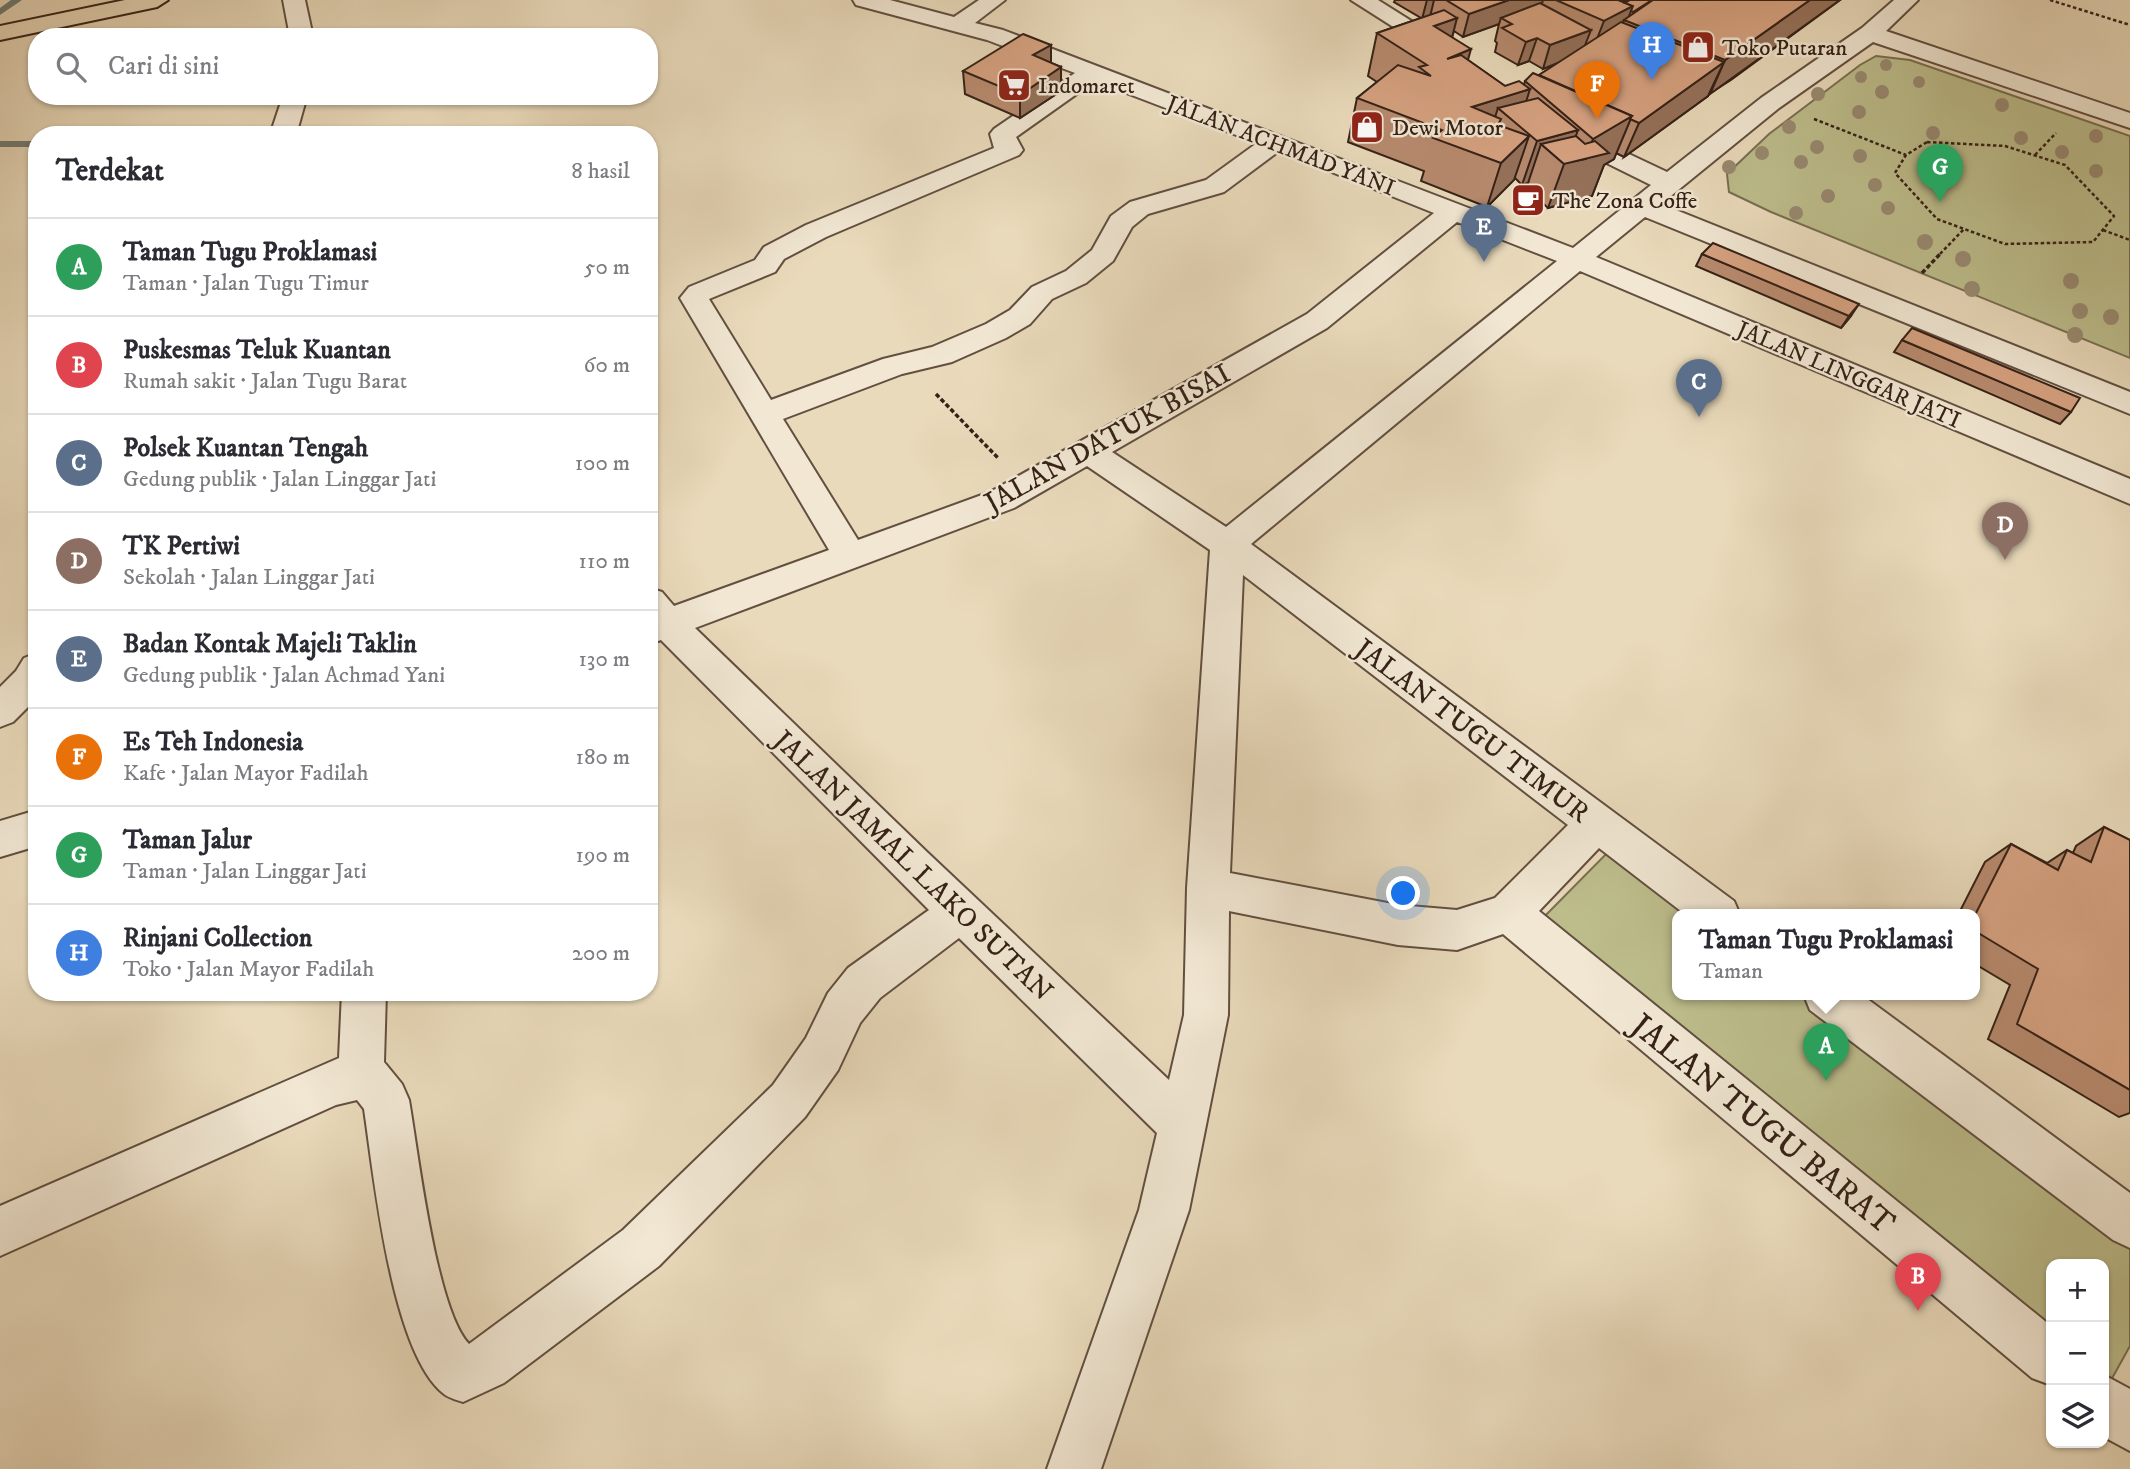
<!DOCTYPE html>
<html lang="id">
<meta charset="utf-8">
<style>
:root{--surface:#fff;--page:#f2f2f3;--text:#2b2b33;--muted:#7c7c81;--line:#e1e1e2;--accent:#b45309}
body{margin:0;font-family:"IM FELL DW Pica",serif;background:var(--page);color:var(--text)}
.controls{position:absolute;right:21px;bottom:21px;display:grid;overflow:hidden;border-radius:14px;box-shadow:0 2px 5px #0004}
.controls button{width:63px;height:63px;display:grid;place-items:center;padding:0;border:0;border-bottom:2px solid var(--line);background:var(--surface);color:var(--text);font:35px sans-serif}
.you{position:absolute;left:1404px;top:894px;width:24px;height:24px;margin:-18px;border:5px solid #fff;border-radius:50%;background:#1a73e8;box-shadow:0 0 0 10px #1a73e833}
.badge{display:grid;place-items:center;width:46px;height:46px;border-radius:50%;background:var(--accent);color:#fff;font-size:23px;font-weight:700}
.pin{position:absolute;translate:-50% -58px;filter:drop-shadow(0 2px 4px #0008)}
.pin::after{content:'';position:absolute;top:37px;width:24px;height:21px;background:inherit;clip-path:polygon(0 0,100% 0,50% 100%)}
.popup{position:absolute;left:1672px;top:909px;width:308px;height:91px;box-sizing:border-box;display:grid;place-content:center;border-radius:14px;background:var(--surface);filter:drop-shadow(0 2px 5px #0005);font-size:23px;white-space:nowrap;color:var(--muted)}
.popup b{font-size:26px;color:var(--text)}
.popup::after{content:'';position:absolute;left:50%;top:100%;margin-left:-14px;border:14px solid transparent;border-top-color:var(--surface)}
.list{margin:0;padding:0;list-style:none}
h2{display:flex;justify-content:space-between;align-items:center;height:91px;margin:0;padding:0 28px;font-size:30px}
h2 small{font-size:23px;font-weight:400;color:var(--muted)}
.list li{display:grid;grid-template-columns:46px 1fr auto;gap:21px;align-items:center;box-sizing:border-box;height:98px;padding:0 28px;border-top:2px solid var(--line)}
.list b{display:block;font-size:26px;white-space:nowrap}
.list p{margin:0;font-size:23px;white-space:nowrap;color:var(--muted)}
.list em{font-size:23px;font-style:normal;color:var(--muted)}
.icon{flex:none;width:38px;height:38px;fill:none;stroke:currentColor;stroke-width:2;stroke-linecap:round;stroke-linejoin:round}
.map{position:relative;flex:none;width:2130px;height:1469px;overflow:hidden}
.search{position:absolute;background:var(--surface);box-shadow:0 2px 5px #0004;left:28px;top:28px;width:630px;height:77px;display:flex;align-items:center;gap:18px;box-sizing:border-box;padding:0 24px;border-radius:28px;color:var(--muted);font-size:26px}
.panel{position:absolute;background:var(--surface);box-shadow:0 2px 5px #0004;left:28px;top:126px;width:630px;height:875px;border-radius:28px}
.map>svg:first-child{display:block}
.green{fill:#bdbd8c;stroke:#796f52;stroke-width:2}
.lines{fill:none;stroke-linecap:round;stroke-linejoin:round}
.stream{fill:#707d76;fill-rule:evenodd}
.minor-casing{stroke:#624f40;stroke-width:4}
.major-casing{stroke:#352117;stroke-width:4}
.path-far1{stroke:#352117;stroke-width:2.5;stroke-dasharray:3.5 2.5;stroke-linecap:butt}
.path{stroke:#352117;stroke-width:3.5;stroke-dasharray:4.5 2.5;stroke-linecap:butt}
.minor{fill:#f1e7d3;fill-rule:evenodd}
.major{fill:#e9dabb;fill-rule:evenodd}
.tree{fill:#998a71}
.wall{fill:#b78a6e;stroke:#352117;stroke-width:2;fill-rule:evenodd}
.shaded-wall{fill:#95715a;stroke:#352117;stroke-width:2}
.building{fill:#d5a180;stroke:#352117;stroke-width:2}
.labels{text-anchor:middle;stroke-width:5;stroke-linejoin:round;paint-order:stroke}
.far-poi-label{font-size:23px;fill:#352117;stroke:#f1e7d3;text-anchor:start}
.far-street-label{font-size:23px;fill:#352117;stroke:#f1e7d3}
.street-label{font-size:28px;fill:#352117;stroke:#f1e7d3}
.near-street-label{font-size:33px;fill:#352117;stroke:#f1e7d3}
</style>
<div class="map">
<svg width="2130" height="1469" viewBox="0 0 2130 1469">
<rect width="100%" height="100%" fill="#e9dabb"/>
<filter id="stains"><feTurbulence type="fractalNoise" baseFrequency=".00286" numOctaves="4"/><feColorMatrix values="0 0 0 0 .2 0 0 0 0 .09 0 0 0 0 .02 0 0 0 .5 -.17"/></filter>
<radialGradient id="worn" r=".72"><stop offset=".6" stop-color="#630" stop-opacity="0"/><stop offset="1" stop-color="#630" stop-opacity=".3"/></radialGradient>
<g class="green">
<polygon points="1876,56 1910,60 2130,136 2130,358 1771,212 1729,192 1727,174 1769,134 1860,65"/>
<polygon points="1614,846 1705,915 1677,915 1677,995 1811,995 2130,1238 2130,1346 2105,1391 2104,1264 2051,1264 2051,1347 1536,925"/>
</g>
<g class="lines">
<g class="stream">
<polygon points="11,0 22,0 0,15 0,8"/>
<rect x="0" y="141" width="37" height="6"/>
</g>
<g class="minor-casing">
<g id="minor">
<polygon points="283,0 305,0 313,37 290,37"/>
<path d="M 853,0 L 890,0 L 954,17 L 979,0 L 1005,0 L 975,23 L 1003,30 L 1573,248 L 1651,185 L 1558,139 L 1554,134 L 1558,129 L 1576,129 L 1667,172 L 1761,98 L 1862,28 L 1894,0 L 1918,0 L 1886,31 L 2130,113 L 2130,128 L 1873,42 L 1779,108 L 1661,204 L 2130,392 L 2130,414 L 1645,217 L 1596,257 L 2130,479 L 2130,504 L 1580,271 L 1251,544 L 1734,901 L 1740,915 L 1686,915 L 1599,848 L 1539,911 L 2051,1326 L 2051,1385 L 2032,1378 L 1503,934 L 1457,950 L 1398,945 L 1229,911 L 1228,1015 L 1189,1210 L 1101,1469 L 1047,1469 L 1139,1210 L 1157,1133 L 959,938 L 880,998 L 860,1023 L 838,1070 L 805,1117 L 659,1266 L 504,1383 L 463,1402 C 457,1400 449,1398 444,1394 C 391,1353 374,1175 364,1109 L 357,1100 L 336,1105 L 0,1256 L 0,1206 L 339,1058 L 342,992 L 386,992 L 384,1062 L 402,1084 L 409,1100 C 418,1151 436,1310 469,1344 L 623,1230 L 773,1085 L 806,1038 L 828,993 L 848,968 L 929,910 L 661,640 L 649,644 L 649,588 L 662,592 L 674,606 L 829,550 L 680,298 L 689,287 L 755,260 L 764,247 L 806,225 L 994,148 L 990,134 L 994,129 L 1075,73 L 987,40 L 856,5 ZM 1095,81 L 1257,143 L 1206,180 L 1130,202 L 1111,216 L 1092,250 L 1066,271 L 1032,287 L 1010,310 L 986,324 L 932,347 L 883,359 L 771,400 L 709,299 L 775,272 L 784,259 L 826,237 L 1019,155 L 1023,150 L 1016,137 ZM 1279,151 L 1434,213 L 1307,314 L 990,492 L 858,540 L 783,419 L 902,374 L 952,362 L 1006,338 L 1030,324 L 1052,299 L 1086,283 L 1113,261 L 1132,227 L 1148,214 L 1224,192 ZM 1457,222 L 1557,261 L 1226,527 L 1112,452 L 1327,328 ZM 1087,466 L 1210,550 L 1187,888 L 1184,1015 L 1169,1080 L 928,853 L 695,628 L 1014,508 ZM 1243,575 L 1568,825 L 1495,898 L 1457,910 L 1398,905 L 1230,873 Z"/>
<polygon points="1351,0 1378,0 1459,51 1455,56 1439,56"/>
<polygon points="283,96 307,96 296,135 270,135"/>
<polygon points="37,653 37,698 13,722 0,727 0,687 16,671 24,658"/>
<polygon points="37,810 37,846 0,857 0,821"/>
<polygon points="1804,995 1862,995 2130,1193 2130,1248 2113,1240 1810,1010"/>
<polygon points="2104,1375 2130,1389 2130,1451 2104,1437"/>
</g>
</g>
<g class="major-casing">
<polygon id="major" points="125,0 168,0 157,7 0,40 0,26"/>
</g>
<g class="path-far1">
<polyline points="2050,0 2130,25"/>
<polyline points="1814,119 1906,155"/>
<polygon points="1927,142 2005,146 2065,165 2114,216 2093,242 2005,244 1937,219 1895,173 1906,155"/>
<polyline points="2035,155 2056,133"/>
<polyline points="2103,230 2130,240"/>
<polyline points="1940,254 1964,229"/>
</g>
<g class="path">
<polyline points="1922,273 1941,253"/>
<polyline points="936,394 998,458"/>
</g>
<use href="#minor" class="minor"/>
<use href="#major" class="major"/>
</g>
<g class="tree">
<circle cx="1886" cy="65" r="6"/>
<circle cx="1861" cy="77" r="6"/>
<circle cx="1919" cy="82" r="6"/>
<circle cx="1882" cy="92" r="7"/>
<circle cx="1818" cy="94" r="7"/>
<circle cx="2002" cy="105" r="7"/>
<circle cx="1859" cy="112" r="7"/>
<circle cx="1789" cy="127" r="7"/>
<circle cx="1933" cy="133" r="7"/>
<circle cx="2096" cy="136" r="7"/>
<circle cx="2021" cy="138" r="7"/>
<circle cx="1817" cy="147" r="7"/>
<circle cx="2062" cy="152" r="7"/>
<circle cx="1762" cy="153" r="7"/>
<circle cx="1860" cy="156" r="7"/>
<circle cx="1801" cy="162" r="7"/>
<circle cx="1729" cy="167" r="7"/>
<circle cx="2096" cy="171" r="7"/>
<circle cx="1875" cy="185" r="7"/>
<circle cx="1828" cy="196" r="7"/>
<circle cx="1888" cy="208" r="7"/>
<circle cx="1796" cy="213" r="7"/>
<circle cx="1925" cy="242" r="8"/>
<circle cx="1963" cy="259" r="8"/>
<circle cx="2071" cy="281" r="8"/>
<circle cx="1972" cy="289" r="8"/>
<circle cx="2080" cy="311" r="8"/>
<circle cx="2111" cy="317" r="8"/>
<circle cx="2075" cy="335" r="8"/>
</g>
<g class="wall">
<path d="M 1395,0 L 1840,0 L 1731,80 L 1709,94 L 1708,96 L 1624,157 L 1616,153 L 1614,159 L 1604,165 L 1592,196 L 1548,208 L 1526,188 L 1528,183 L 1522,185 L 1515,178 L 1487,207 L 1421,181 L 1424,171 L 1348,142 L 1357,98 L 1377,82 L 1368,76 L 1377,33 L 1421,18 L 1394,2 ZM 1499,24 L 1495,41 L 1497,43 L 1495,52 L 1518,65 L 1529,61 L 1543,69 L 1559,62 L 1539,75 L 1525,81 L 1524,85 L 1505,86 L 1468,60 L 1452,37 L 1454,31 L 1463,37 Z"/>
<polygon points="1051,45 1051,63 1061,67 1061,91 1020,118 965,94 963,71"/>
<polygon points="1702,254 1851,316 1841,328 1696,266"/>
<polygon points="1902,340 2071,412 2060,424 1894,352"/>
<polygon points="2104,827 2130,840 2130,1113 2119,1117 1988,1039 2010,985 1975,964 1975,915 1958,915 1985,862 2011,844 2047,863 2067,850 2073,853 2076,846"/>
</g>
<g class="shaded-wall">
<polygon points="1427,0 1434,0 1430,17 1422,19"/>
<polygon points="1509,0 1543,0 1540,10 1501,18 1499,24 1463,37 1469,14"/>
<polygon points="1627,0 1639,0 1633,6 1627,21 1624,20 1619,32 1595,44 1604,21 1616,6"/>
<polygon points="1810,0 1840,0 1710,94 1725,60"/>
<polygon points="1457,18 1446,61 1434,26"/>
<polygon points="1591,30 1582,53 1543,69 1550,45"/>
<polygon points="1537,38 1529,61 1518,65 1526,42"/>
<polygon points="1051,45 1051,69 1033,55"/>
<polygon points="1471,49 1459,92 1447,59"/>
<polygon points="1724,62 1708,96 1624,157 1639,123"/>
<polygon points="1061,67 1061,91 1020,118 1020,95"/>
<polygon points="1530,89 1519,125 1498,108 1487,142 1472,107"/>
<polygon points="1632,116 1614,159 1604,165 1592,196 1548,208 1564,164 1541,144 1528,183 1522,185 1537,141 1578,130 1566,163 1586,159 1593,139"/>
<polygon points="1529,136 1514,180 1487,207 1501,163"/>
<polygon points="1859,304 1851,316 1841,328 1849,316"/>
</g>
<g class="building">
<polygon points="1446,0 1509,0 1469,14"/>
<polygon points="1556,0 1618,0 1633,6 1604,21"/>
<polygon points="1630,0 1652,0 1633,12 1631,11 1633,6 1625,3"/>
<polygon points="1653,0 1810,0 1725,60 1624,20"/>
<polygon points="1540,3 1591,30 1550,45 1537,38 1526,42 1502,28 1512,24 1501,18"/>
<polygon points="1444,10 1457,18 1434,26 1471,49 1447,59 1461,55 1505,86 1519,81 1530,89 1472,107 1501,119 1498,125 1529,136 1501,163 1433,138 1442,130 1357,98 1398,65 1431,76 1419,67 1427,65 1377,33"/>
<polygon points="1621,22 1724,62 1639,123 1630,119 1632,116 1539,75"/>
<polygon points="1023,34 1051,45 1033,55 1061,67 1020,95 963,71"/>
<polygon points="1533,73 1632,116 1593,139 1525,81"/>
<polygon points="1538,98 1578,130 1537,141 1498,108"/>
<polygon points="1576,136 1585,144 1595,141 1609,153 1564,164 1541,144"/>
<polygon points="1713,243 1859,304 1849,316 1702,254"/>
<polygon points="1912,328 2080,398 2071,412 1902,340"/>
<polygon points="2104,827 2130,840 2130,1090 2017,1024 2038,969 1975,931 1975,915 2011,844 2058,870 2067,850 2091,862"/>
</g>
<defs>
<g id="shop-square" transform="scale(1.75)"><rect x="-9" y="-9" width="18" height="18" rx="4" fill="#8f2418" stroke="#f1e7d3"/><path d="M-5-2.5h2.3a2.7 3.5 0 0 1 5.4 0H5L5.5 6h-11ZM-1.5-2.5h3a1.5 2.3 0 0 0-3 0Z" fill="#fff"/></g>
<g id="supermarket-square" transform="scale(1.75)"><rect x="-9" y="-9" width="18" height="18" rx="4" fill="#8f2418" stroke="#f1e7d3"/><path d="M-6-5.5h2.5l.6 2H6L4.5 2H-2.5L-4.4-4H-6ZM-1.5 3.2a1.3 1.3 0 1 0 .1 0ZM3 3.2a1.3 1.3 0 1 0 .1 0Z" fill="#fff"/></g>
<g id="cafe-square" transform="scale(1.75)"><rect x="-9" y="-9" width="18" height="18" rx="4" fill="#8f2418" stroke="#f1e7d3"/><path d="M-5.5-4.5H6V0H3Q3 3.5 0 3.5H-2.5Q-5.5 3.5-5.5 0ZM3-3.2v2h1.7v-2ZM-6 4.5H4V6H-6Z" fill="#fff"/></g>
</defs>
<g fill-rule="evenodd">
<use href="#shop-square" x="1698" y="47"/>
<use href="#supermarket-square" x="1014" y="85"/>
<use href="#shop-square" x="1367" y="127"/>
<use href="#cafe-square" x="1528" y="200"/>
</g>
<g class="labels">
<g class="far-poi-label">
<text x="1722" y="55">Toko Putaran</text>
<text x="1038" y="93">Indomaret</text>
<text x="1392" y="135">Dewi Motor</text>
<text x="1552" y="208">The Zona Coffe</text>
</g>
<g class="far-street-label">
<text transform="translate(1281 145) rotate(21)" y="8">JALAN ACHMAD YANI</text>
<text transform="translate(1849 374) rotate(23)" y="8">JALAN LINGGAR JATI</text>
</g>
<g class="street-label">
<text transform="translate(1107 437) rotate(-29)" y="10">JALAN DATUK BISAI</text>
<text transform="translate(1473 730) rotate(37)" y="10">JALAN TUGU TIMUR</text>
<text transform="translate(914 865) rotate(44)" y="10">JALAN JAMAL LAKO SUTAN</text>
</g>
<g class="near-street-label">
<text transform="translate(1764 1123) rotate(39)" y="12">JALAN TUGU BARAT</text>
</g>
</g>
<rect width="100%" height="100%" filter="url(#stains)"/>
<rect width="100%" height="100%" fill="url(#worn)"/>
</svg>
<div class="controls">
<button>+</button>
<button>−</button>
<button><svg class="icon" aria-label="layers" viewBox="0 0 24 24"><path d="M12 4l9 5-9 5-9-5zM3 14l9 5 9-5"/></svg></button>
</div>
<div class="you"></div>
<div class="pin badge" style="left:1826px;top:1081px;background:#2e9e5b">A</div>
<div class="popup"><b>Taman Tugu Proklamasi</b>Taman</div>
<div class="pin badge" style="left:1918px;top:1311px;background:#e0444e">B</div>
<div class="pin badge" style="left:1699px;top:417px;background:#5c6f8a">C</div>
<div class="pin badge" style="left:2005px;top:560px;background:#8d6e63">D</div>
<div class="pin badge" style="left:1484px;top:262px;background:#5c6f8a">E</div>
<div class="pin badge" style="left:1597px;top:119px;background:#e8710a">F</div>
<div class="pin badge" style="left:1940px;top:202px;background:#2e9e5b">G</div>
<div class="pin badge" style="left:1652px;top:80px;background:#3f7fe0">H</div>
<div class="search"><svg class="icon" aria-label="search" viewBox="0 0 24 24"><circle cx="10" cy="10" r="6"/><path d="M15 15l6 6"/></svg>Cari di sini</div>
<section class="panel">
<h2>Terdekat<small>8 hasil</small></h2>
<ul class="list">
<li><span class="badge" style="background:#2e9e5b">A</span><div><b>Taman Tugu Proklamasi</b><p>Taman · Jalan Tugu Timur</p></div><em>50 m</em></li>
<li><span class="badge" style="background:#e0444e">B</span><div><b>Puskesmas Teluk Kuantan</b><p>Rumah sakit · Jalan Tugu Barat</p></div><em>60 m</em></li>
<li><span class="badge" style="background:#5c6f8a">C</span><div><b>Polsek Kuantan Tengah</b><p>Gedung publik · Jalan Linggar Jati</p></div><em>100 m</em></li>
<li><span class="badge" style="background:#8d6e63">D</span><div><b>TK Pertiwi</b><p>Sekolah · Jalan Linggar Jati</p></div><em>110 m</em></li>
<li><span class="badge" style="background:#5c6f8a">E</span><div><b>Badan Kontak Majeli Taklin</b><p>Gedung publik · Jalan Achmad Yani</p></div><em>130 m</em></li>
<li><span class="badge" style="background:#e8710a">F</span><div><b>Es Teh Indonesia</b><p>Kafe · Jalan Mayor Fadilah</p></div><em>180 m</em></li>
<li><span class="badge" style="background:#2e9e5b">G</span><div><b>Taman Jalur</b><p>Taman · Jalan Linggar Jati</p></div><em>190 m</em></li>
<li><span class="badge" style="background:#3f7fe0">H</span><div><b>Rinjani Collection</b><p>Toko · Jalan Mayor Fadilah</p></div><em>200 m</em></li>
</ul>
</section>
</div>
